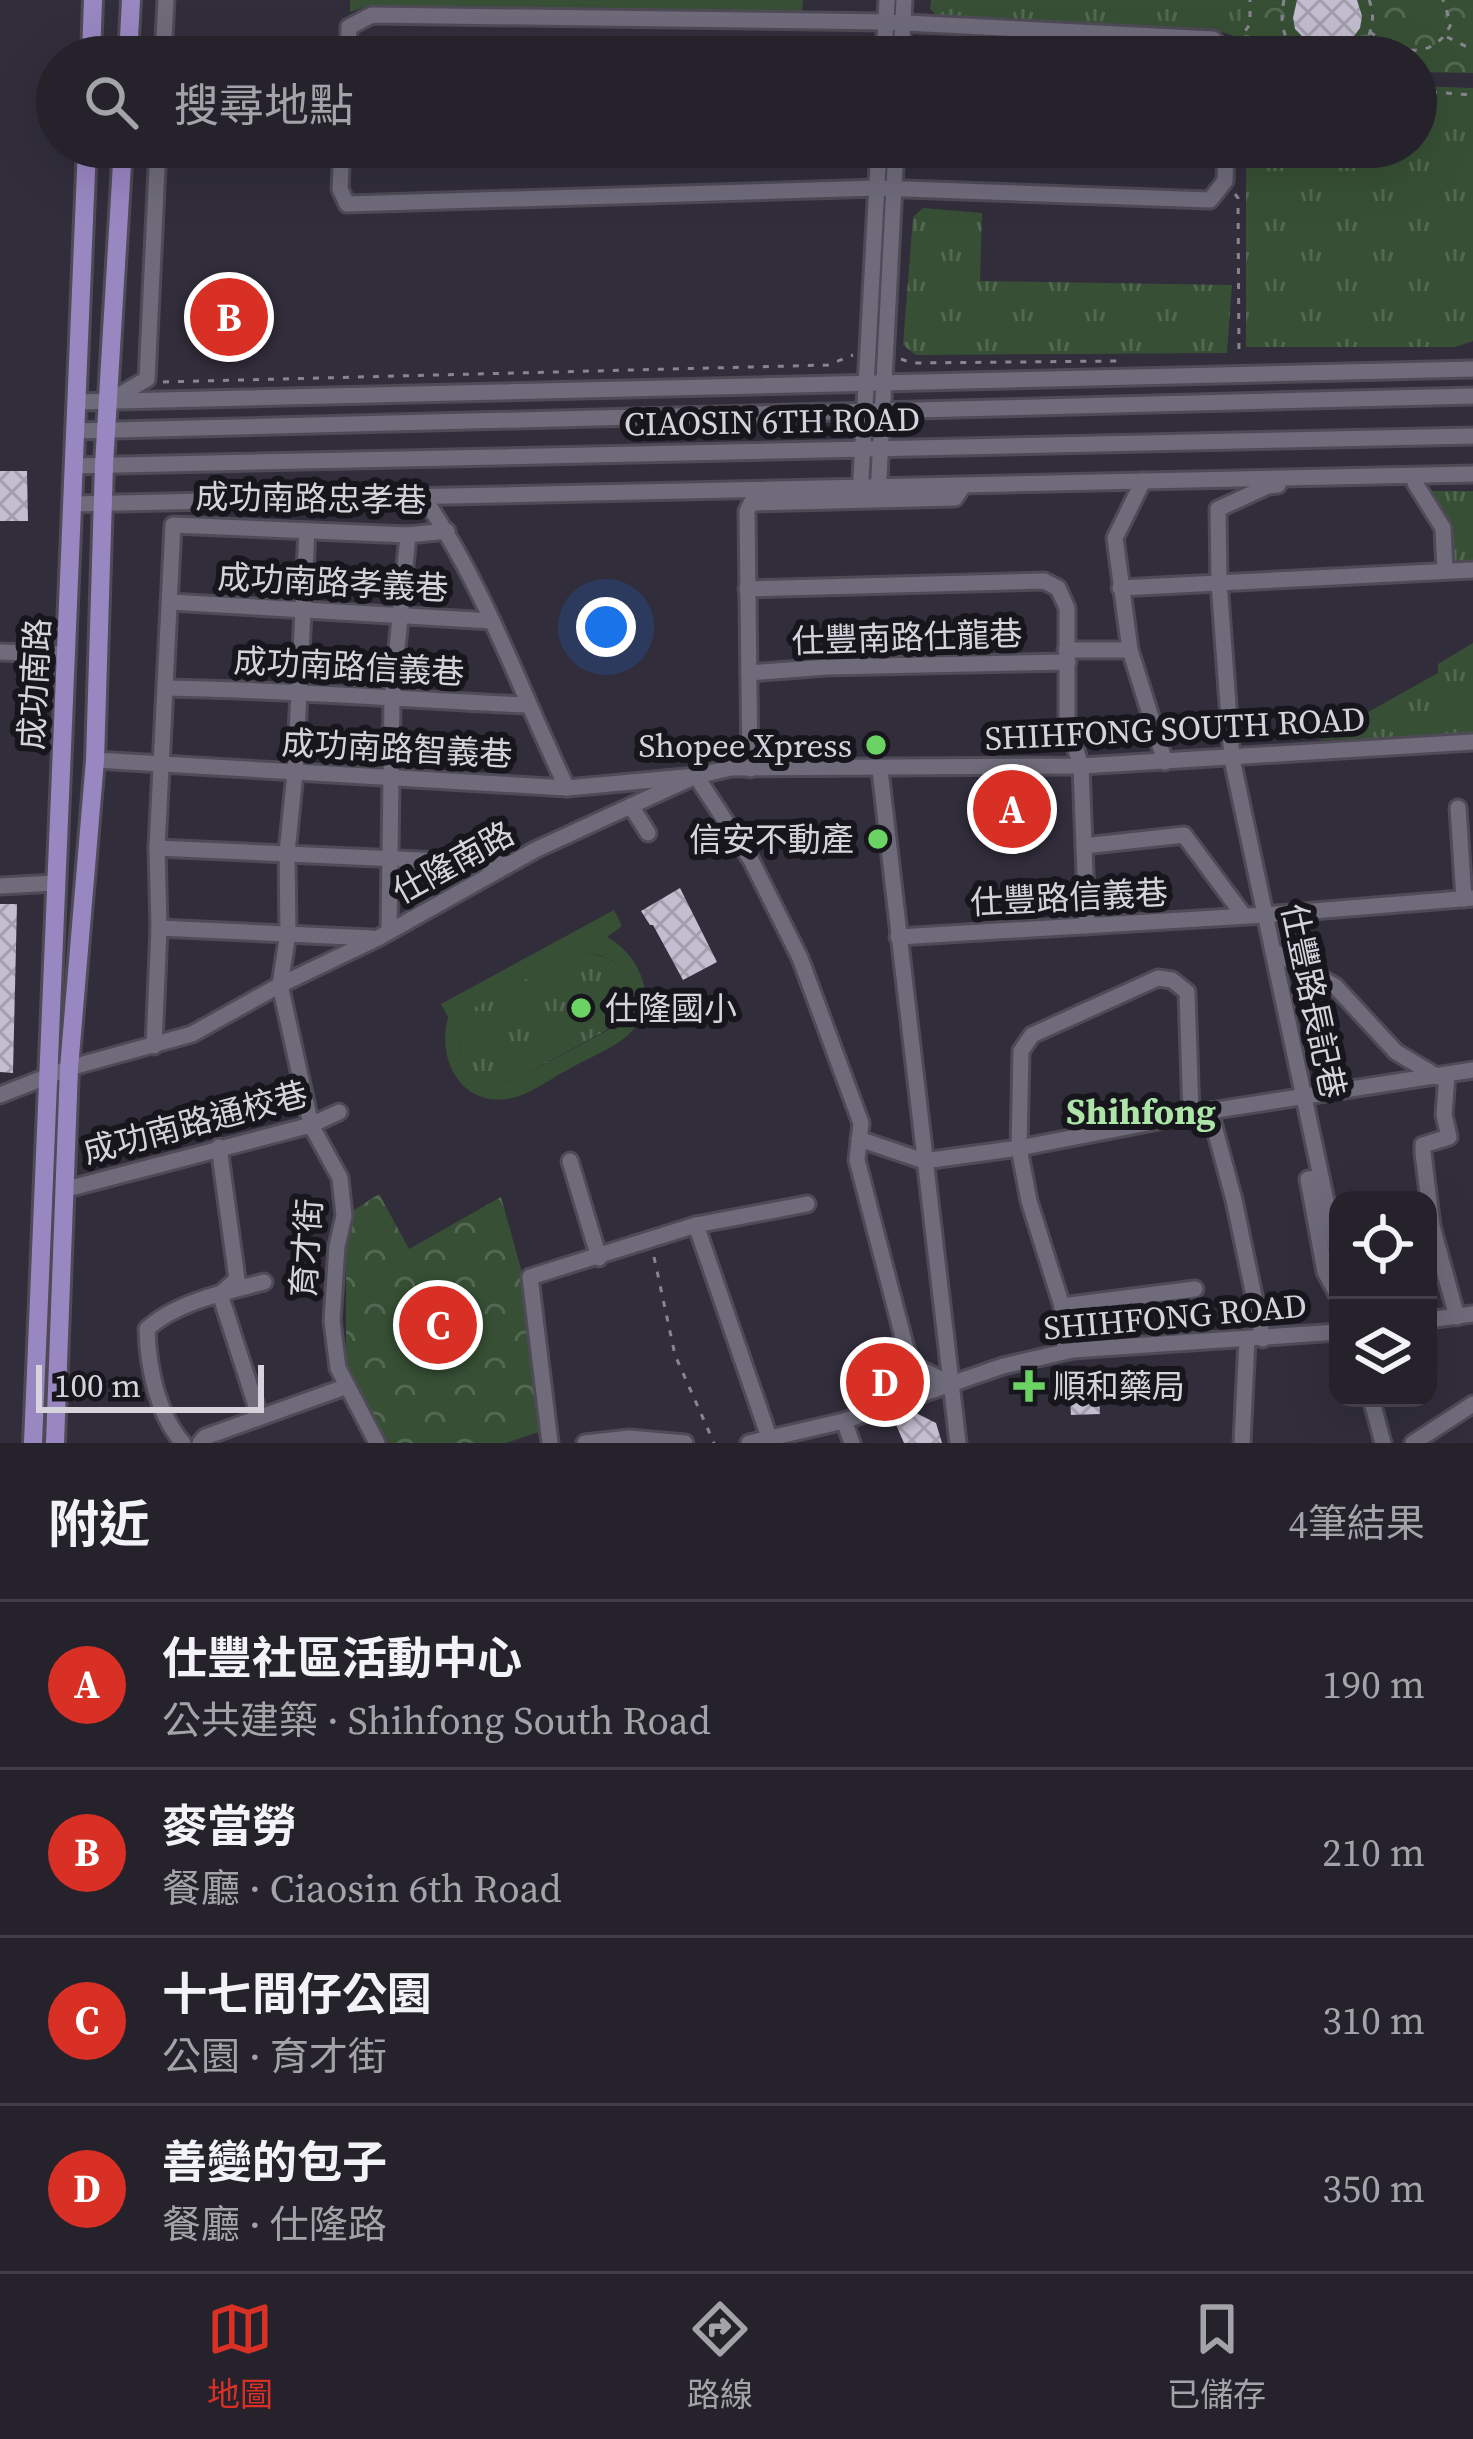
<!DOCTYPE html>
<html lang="zh-TW">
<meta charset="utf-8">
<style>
:root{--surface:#25222c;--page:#312f38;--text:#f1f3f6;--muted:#a3a4a9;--line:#423f48;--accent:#d93025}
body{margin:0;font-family:"Source Serif 4","Noto Sans TC",serif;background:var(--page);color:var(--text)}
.controls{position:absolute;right:36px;bottom:36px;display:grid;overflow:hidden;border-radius:24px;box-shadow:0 12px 48px #0002}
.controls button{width:108px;height:108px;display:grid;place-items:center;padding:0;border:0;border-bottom:3px solid var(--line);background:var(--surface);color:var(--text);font:60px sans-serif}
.scale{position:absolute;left:36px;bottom:30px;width:228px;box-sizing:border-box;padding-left:12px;border:6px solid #d6d3dd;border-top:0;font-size:33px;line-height:42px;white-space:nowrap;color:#d6d3dd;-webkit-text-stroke:9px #18161d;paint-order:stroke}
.you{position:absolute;left:606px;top:627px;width:42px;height:42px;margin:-30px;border:9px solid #fff;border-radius:50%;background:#1a73e8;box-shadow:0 0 0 18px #1a73e833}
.badge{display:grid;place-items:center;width:78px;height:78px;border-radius:50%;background:var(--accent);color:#fff;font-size:39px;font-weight:700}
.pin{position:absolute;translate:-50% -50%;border:6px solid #fff;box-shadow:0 3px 12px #0006}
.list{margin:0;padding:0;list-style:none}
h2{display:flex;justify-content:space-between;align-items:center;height:156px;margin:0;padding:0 48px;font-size:51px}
h2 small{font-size:39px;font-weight:400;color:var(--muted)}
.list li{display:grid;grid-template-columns:78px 1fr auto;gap:36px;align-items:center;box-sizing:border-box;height:168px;padding:0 48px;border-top:3px solid var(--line)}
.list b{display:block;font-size:45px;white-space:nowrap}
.list p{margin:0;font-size:39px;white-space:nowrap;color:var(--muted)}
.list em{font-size:39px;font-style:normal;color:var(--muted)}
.icon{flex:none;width:66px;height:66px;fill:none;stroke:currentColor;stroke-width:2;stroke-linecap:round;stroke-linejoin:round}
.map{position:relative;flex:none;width:1473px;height:1443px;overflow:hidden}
.search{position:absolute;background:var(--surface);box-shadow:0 12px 48px #0002;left:36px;right:36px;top:36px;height:132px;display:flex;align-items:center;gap:30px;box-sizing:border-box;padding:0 42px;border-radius:66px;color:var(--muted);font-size:45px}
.sheet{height:828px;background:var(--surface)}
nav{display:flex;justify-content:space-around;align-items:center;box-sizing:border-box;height:168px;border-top:3px solid var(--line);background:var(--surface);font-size:33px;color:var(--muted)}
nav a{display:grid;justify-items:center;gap:6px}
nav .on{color:var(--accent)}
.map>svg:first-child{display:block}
.grass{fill:url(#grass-tufts)}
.park{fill:url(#park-crowns)}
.pitch{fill:#375035;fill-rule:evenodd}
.building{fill:url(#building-cross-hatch)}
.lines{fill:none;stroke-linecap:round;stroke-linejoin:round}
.minor-casing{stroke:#4e4a56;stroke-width:21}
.major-casing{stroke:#4e4a56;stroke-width:24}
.path{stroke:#888591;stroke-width:3;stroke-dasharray:6 9;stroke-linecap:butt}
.minor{stroke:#6f6b7b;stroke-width:15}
.major{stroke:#9987c2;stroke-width:18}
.poi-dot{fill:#6ad363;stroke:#18161d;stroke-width:4.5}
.labels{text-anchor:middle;stroke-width:12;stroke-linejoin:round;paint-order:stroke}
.street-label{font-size:33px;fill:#d6d3dd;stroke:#18161d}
.poi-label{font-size:33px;fill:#d6d3dd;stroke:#18161d;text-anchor:end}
.neighbourhood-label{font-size:36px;font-weight:bold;fill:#ade4a8;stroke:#18161d}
</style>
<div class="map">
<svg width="1473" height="1443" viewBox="0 0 1473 1443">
<defs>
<pattern id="grass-tufts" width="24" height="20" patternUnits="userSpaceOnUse" patternTransform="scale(3)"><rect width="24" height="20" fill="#375035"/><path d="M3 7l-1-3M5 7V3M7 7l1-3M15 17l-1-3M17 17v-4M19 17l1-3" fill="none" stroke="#536852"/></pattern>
<pattern id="park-crowns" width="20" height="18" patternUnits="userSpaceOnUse" patternTransform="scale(3)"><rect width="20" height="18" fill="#375035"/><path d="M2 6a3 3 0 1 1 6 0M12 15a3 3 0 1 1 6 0" fill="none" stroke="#536852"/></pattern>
<pattern id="building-cross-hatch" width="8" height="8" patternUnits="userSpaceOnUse" patternTransform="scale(3)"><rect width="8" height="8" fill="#c2bdcf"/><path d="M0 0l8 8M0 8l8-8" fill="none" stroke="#a29eac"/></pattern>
</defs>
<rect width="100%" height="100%" fill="#312d3b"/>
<g class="grass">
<polygon points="350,0 803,0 802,12 369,6 350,12"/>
<polygon points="931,0 1244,0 1244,47 1232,35 1210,29 939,18 930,9"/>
<polygon points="1416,86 1473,88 1473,341 1455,347 1246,347 1246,147 1416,147"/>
<polygon points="923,208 982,213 980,281 1232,285 1227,353 916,355 903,345 913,217"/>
<polygon points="1431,491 1473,491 1473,564 1453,565 1453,528"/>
<polygon points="1473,643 1473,735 1318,740 1438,673 1438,664"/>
<path d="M 574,953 C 608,953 621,960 631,993 L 614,1026 L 513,1081 L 491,1083 L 465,1064 L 459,1047 L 465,1012 Z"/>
</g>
<g class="park">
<polygon points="1244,0 1473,0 1473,73 1416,72 1416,57 1244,57"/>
<polygon points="379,1194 409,1249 501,1197 524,1280 542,1431 506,1443 388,1443 346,1370 346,1240 351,1212"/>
</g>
<path class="pitch" d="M 614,910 L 622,926 L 607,937 C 642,956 662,1006 627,1036 C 612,1049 588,1058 571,1068 C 555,1076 539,1088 522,1095 C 468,1115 435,1066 448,1017 L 441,1004 ZM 574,953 C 608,952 621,960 631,993 L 614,1027 L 513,1081 L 491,1083 L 465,1064 L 459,1047 L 466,1012 Z"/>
<g class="building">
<polygon points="1297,0 1357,0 1362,16 1360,28 1349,43 1339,49 1315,49 1295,29 1293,18"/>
<polygon points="198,297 261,300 260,336 196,333"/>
<polygon points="0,471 27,471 28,521 0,521"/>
<polygon points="1026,779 1029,837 998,839 995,780"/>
<polygon points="680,888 717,962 683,980 653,925 650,925 641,911"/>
<polygon points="0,904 17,904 13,1073 0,1072"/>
<polygon points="1097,1369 1100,1414 1071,1415 1068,1370"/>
<polygon points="916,1413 936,1423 942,1443 904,1443 894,1420"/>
</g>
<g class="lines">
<g class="minor-casing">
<g id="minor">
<polyline points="163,57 166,0"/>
<polyline points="348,57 349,27 372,15 886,22 1213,39 1229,57"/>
<polyline points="884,57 887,0"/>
<polyline points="901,57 904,0"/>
<polyline points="342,147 340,189 347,204 877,188 1210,200 1225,181 1226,147"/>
<polyline points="111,400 147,379 158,147"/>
<polyline points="76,402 1473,369"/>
<polyline points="74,431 1473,396"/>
<polyline points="73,466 1473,436"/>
<polyline points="1143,481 1115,538 1130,650 1165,762"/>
<polyline points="1415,483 1443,528 1445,571"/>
<polyline points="1278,485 1268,486 1218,509 1219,582 1232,759 1338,1257"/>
<path d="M 423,497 C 485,586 520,691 567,788"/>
<polyline points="860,497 879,147"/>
<polyline points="878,497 896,147"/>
<polyline points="73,504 1473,474"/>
<polyline points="307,531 295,773 287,853 288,933 280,985 311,1125 340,1178 344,1216 337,1246 332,1321 338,1368 377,1443"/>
<polyline points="1120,588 1473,570"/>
<polyline points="747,589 1044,581 1058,588 1067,608 1067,721 1081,766 1087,926"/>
<polyline points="170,602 492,621"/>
<polyline points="1066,650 1130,650"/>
<polyline points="0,652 65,654"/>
<polyline points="749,673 827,667 1068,662"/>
<path d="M 168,688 C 288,690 407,700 527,705"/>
<polyline points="95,760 567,788 696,776 751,860 800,958 861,1123 857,1160 910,1364 949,1383"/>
<polyline points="750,769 747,511 751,503 955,498 963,486"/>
<polyline points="880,770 958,1443"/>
<polyline points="631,806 648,833"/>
<polyline points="1458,808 1464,899"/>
<polyline points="1084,846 1184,835 1244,916"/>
<polyline points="157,848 509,864"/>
<polyline points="0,886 55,883"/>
<polyline points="159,928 372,938"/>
<polyline points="389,932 392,700 408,535"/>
<polyline points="898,937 1265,915 1473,898"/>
<polyline points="1273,951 1335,986 1396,1052 1438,1077"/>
<polyline points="154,1046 159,928 157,848 173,525 408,535 447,531"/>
<polyline points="1447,1075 1444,1115 1449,1137 1423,1145 1423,1153 1432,1226 1457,1317"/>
<polyline points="0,1095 69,1068 192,1034 280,985 378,938 535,850 696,776 731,768 1081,766 1473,742"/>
<polyline points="1210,1111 1234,1200 1263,1339"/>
<polyline points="859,1139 924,1161 1019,1148 1210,1111 1473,1070"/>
<polyline points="219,1147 237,1279 220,1294 259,1415"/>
<polyline points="570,1161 599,1258"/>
<polyline points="1321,1178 1308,1179 1325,1272 1338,1296"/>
<polyline points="67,1189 311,1125 339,1112"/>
<polyline points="696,1225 771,1443"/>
<polyline points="1062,1306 1195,1289"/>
<polyline points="1428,1320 1473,1314"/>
<polyline points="1065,1351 1062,1306 1029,1201 1019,1148 1021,1051 1032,1035 1158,978 1172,980 1187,992 1191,1115"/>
<polyline points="1371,1398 1383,1443"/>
<polyline points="844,1421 852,1443"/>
<path d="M 183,1443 C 157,1414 148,1367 147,1329 C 176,1302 226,1292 264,1282"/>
<polyline points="200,1443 205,1437 345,1387"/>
<polyline points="550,1443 530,1277 696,1225 807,1204"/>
<polyline points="585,1443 629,1438 685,1443"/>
<polyline points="749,1443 844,1421 1003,1366 1073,1350 1338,1332"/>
<polyline points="1242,1443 1247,1340"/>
<polyline points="1413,1443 1473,1404"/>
</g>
</g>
<g class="major-casing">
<g id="major">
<polyline points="91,57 93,0"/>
<polyline points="128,57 131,0"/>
<polyline points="33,1443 87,147"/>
<polyline points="55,1443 69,1068 95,760 104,465 123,147"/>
</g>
</g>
<g class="path">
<path d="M 1284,0 C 1279,24 1283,44 1305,57"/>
<path d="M 1370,32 C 1397,52 1433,63 1451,24 L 1443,0"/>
<polyline points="1447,37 1473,50"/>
<polyline points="1237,43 1250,24 1250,0"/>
<polyline points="1262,57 1285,41"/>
<path d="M 1349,57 C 1369,45 1378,22 1369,0"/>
<polyline points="1416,91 1473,95"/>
<polyline points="1235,194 1238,198 1239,357"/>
<polyline points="901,359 912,363 1118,361"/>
<polyline points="163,382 828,365 853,355"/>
<polyline points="654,1257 675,1355 714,1443"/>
</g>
<use href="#minor" class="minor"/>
<use href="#major" class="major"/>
</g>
<g class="poi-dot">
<circle cx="876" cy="745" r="12"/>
<circle cx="878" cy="839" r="12"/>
<circle cx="581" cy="1008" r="12"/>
<path d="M1023 1368h12v12h12v12h-12v12h-12v-12h-12v-12h12z"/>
</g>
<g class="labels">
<g class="street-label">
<text transform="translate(772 421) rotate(-1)" y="12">CIAOSIN 6TH ROAD</text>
<text transform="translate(311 498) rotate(1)" y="12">成功南路忠孝巷</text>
<text transform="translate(333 582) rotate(3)" y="12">成功南路孝義巷</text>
<text transform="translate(907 637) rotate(-2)" y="12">仕豐南路仕龍巷</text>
<text transform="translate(349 666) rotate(3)" y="12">成功南路信義巷</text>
<text transform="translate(34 684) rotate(-87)" y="12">成功南路</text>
<text transform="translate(1175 728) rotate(-3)" y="12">SHIHFONG SOUTH ROAD</text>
<text transform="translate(397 748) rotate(3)" y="12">成功南路智義巷</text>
<text transform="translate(453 862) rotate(-29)" y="12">仕隆南路</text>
<text transform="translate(1069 897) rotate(-3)" y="12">仕豐路信義巷</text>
<text transform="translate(1314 1001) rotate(78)" y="12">仕豐路長記巷</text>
<text transform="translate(195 1122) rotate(-15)" y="12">成功南路通校巷</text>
<text transform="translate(306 1248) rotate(-86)" y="12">育才街</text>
<text transform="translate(1175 1316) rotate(-5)" y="12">SHIHFONG ROAD</text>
</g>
<g class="poi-label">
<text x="852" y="757">Shopee Xpress</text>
<text x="854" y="851">信安不動產</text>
<text x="605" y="1020" text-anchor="start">仕隆國小</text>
<text x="1053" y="1398" text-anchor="start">順和藥局</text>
</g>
<g class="neighbourhood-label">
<text x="1141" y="1124">Shihfong</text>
</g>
</g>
</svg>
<div class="controls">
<button><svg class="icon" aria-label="locate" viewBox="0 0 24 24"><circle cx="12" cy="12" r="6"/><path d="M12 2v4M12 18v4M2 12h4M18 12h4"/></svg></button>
<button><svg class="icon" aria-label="layers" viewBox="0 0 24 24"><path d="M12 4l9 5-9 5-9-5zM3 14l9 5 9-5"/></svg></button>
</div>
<div class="scale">100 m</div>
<div class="you"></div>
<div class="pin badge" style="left:1012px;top:809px">A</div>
<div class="pin badge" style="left:229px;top:317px">B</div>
<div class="pin badge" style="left:438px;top:1325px">C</div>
<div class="pin badge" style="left:885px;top:1382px">D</div>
<div class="search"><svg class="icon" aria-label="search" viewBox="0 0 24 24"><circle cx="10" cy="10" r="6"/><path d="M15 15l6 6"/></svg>搜尋地點</div>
</div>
<section class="sheet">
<h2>附近<small>4筆結果</small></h2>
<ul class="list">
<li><span class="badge">A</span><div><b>仕豐社區活動中心</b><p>公共建築 · Shihfong South Road</p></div><em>190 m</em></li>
<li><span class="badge">B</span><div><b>麥當勞</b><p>餐廳 · Ciaosin 6th Road</p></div><em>210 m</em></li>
<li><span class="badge">C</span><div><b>十七間仔公園</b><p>公園 · 育才街</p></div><em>310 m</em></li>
<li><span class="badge">D</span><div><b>善變的包子</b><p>餐廳 · 仕隆路</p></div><em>350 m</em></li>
</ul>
</section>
<nav>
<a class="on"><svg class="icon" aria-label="map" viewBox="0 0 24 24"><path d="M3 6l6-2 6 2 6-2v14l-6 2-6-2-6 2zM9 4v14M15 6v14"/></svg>地圖</a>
<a><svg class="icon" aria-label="directions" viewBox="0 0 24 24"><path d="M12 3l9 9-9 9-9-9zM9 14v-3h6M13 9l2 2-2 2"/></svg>路線</a>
<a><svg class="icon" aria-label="saved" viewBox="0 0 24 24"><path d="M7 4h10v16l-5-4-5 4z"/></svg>已儲存</a>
</nav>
